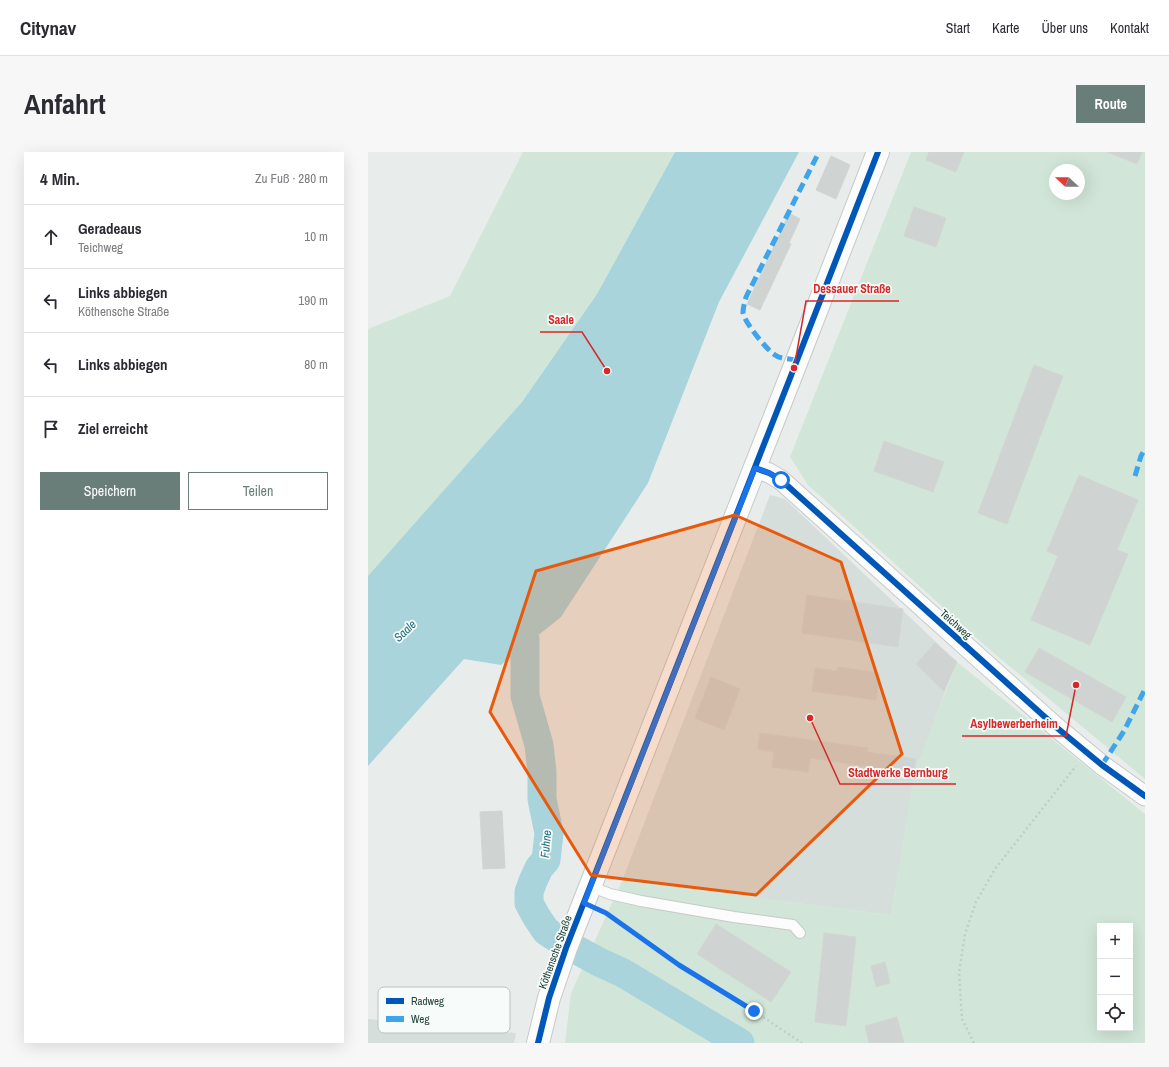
<!DOCTYPE html>
<html lang="de">
<meta charset="utf-8">
<style>
:root{--surface:#fff;--page:#f7f7f7;--text:#2b2b33;--muted:#7c7c81;--line:#e1e1e2;--accent:#697e78}
body{margin:0;font-family:"Archivo Narrow",sans-serif;background:var(--page);color:var(--text)}
.controls{position:absolute;right:12px;bottom:12px;display:grid;overflow:hidden;border-radius:0px;box-shadow:0 4px 16px #0002}
.controls button{width:36px;height:36px;display:grid;place-items:center;padding:0;border:0;border-bottom:1px solid var(--line);background:var(--surface);color:var(--text);font:20px sans-serif}
.compass{position:absolute;left:681px;top:12px;width:36px;height:36px;border-radius:50%;background:var(--surface);box-shadow:0 4px 16px #0002;rotate:292deg}
.stop{position:absolute;width:12px;height:12px;margin:-9px;border:3px solid #1a73e8;border-radius:50%;background:#fff}
.stop.end{background:#1a73e8;border-color:#fff;box-shadow:0 1px 4px #0008}
.list{margin:0;padding:0;list-style:none}
h2{display:flex;justify-content:space-between;align-items:center;height:52px;margin:0;padding:0 16px;font-size:17px}
h2 small{font-size:13px;font-weight:400;color:var(--muted)}
.list li{display:grid;grid-template-columns:26px 1fr auto;gap:12px;align-items:center;box-sizing:border-box;height:64px;padding:0 16px;border-top:1px solid var(--line)}
.list b{display:block;font-size:15px;white-space:nowrap}
.list p{margin:0;font-size:13px;white-space:nowrap;color:var(--muted)}
.list em{font-size:13px;font-style:normal;color:var(--muted)}
.actions{display:flex;gap:8px;padding:12px 16px}
.actions a{flex:1;padding:9px 0;border:1px solid var(--accent);border-radius:0px;text-align:center;font-size:14px;color:var(--accent)}
.actions .main{background:var(--accent);color:#fff}
.icon{flex:none;width:22px;height:22px;fill:none;stroke:currentColor;stroke-width:2;stroke-linecap:round;stroke-linejoin:round}
.map{position:relative;flex:none;width:777px;height:891px;overflow:hidden;border-radius:0px}
header{display:flex;align-items:center;gap:24px;box-sizing:border-box;height:56px;padding:0 20px;background:var(--surface);border-bottom:1px solid var(--line)}
header strong{font-size:19px}
nav{display:flex;gap:22px;margin-inline-start:auto;font-size:14px}
.intro{display:flex;align-items:center;justify-content:space-between;box-sizing:border-box;height:96px;padding:0 24px}
h1{margin:0;font-size:28px}
.button{padding:10px 18px;border-radius:0px;background:var(--accent);color:#fff;font-size:14px;font-weight:700}
main{display:flex;gap:24px;padding:0 24px}
aside{flex:1;background:var(--surface);border-radius:0px;box-shadow:0 4px 16px #0002}
.map>svg:first-child{display:block}
.built{fill:#d6dedb}
.green{fill:#d1e6d8;fill-rule:evenodd}
.water{fill:#a9d4db}
.lines{fill:none;stroke-linecap:round;stroke-linejoin:round}
.river{stroke:#a9d4db;stroke-width:29}
.building{fill:#cfd4d2;stroke:#d1d6d4}
.service-casing{stroke:#c5cac8;stroke-width:12}
.minor-casing{stroke:#c5cac8;stroke-width:21}
.secondary-casing{stroke:#c3cbc8;stroke-width:24}
.path{stroke:#c3ccca;stroke-width:2.5;stroke-dasharray:2 3;stroke-linecap:butt}
.service{stroke:#fcfcfc;stroke-width:10}
.minor{stroke:#fcfcfc;stroke-width:19}
.secondary{stroke:#fcfcfc;stroke-width:22}
.quiet{stroke:#3ea4ec;stroke-width:5;stroke-dasharray:10 5;stroke-linecap:butt}
.cycleway-casing{stroke:#f7fbf9;stroke-width:8}
.cycleway{stroke:#0057b8;stroke-width:6}
.route{stroke:#1a73e8;stroke-width:5}
.marked{fill:#e8590c;fill-opacity:0.2;stroke:#e8590c;stroke-width:3;stroke-linejoin:round}
.labels{text-anchor:middle;stroke-width:3.5;stroke-linejoin:round;paint-order:stroke}
.street-label{font-size:11px;fill:#24423a;stroke:#f7fbf9}
.water-label{font-size:12px;font-style:italic;fill:#1c6f80;stroke:#f7fbf9}
.key{fill:#f7fbf9;stroke:#b8c4c0;stroke-width:1}
.key-label{font-size:11px;fill:#24423a}
.leader{fill:none;stroke:#d62828;stroke-width:1.5}
.callout-dot{fill:#d62828;stroke:#f7fbf9;stroke-width:1.5}
.callout-label{font-size:12px;text-anchor:middle;font-weight:bold;fill:#d62828;stroke:#f7fbf9;stroke-width:3.5;stroke-linejoin:round;paint-order:stroke}
</style>
<header>
<strong>Citynav</strong>
<nav><a>Start</a><a>Karte</a><a>Über uns</a><a>Kontakt</a></nav>
</header>
<div class="intro"><h1>Anfahrt</h1><a class="button">Route</a></div>
<main>
<aside>
<h2>4 Min.<small>Zu Fuß · 280 m</small></h2>
<ul class="list">
<li><svg class="icon" aria-label="ahead" viewBox="0 0 24 24"><path d="M12 20V5M6 11l6-6 6 6"/></svg><div><b>Geradeaus</b><p>Teichweg</p></div><em>10 m</em></li>
<li><svg class="icon" aria-label="left" viewBox="0 0 24 24"><path d="M17 20v-9H6M10 6l-5 5 5 5"/></svg><div><b>Links abbiegen</b><p>Köthensche Straße</p></div><em>190 m</em></li>
<li><svg class="icon" aria-label="left" viewBox="0 0 24 24"><path d="M17 20v-9H6M10 6l-5 5 5 5"/></svg><div><b>Links abbiegen</b></div><em>80 m</em></li>
<li><svg class="icon" aria-label="arrive" viewBox="0 0 24 24"><path d="M6 21V4h12l-3 4 3 4H6"/></svg><div><b>Ziel erreicht</b></div></li>
</ul>
<div class="actions"><a class="main">Speichern</a><a>Teilen</a></div>
</aside>
<div class="map">
<svg width="777" height="891" viewBox="0 0 777 891">
<rect width="100%" height="100%" fill="#e8edeb"/>
<g class="built">
<polygon points="402,343 417,347 588,509 547,623 523,763 254,729"/>
<polygon points="0,867 148,881 146,891 0,891"/>
</g>
<g class="green">
<polygon points="155,0 307,0 229,142 154,250 0,424 0,177 82,144"/>
<path d="M 543,0 L 739,0 L 769,12 L 774,0 L 777,0 L 777,627 L 621,497 L 440,333 L 422,305 ZM 687,18 L 711,18 L 711,42 L 687,42 Z"/>
<path d="M 589,510 L 777,662 L 777,891 L 197,891 L 203,841 L 254,729 L 523,763 L 546,621 ZM 732,774 L 762,774 L 762,876 L 732,876 Z"/>
</g>
<polygon class="water" points="307,0 431,0 351,150 280,331 193,465 133,513 96,507 0,614 0,424 154,250 229,142"/>
<g class="lines">
<polyline class="river" points="137,460 157,486 157,544 171,593 174,620 174,647 181,681 178,708 171,716 165,729 161,740 161,751 168,764 178,779 198,792 231,810 255,821 372,891"/>
</g>
<g class="building">
<polygon points="561,0 596,0 588,20 558,8"/>
<polygon points="739,0 774,0 769,12"/>
<polygon points="463,4 482,13 468,47 448,38"/>
<polygon points="546,55 578,66 568,95 536,84"/>
<polygon points="421,61 432,67 421,91 410,86"/>
<polygon points="410,86 423,92 392,158 379,152"/>
<polygon points="666,213 695,224 639,372 610,361"/>
<polygon points="516,289 576,310 565,340 506,319"/>
<polygon points="711,323 770,348 749,398 760,402 722,493 663,468 690,404 679,399"/>
<polygon points="439,443 535,457 530,495 434,481"/>
<polygon points="567,491 589,510 576,539 548,512"/>
<polygon points="671,496 758,545 744,570 657,520"/>
<polygon points="470,515 512,521 508,548 444,539 447,516 469,519"/>
<polygon points="343,525 372,537 356,578 327,566"/>
<polygon points="392,581 500,596 497,614 442,606 440,620 404,615 406,600 390,597"/>
<polygon points="499,600 548,607 546,621 497,614"/>
<polygon points="134,659 137,716 115,717 112,660"/>
<polygon points="348,772 423,820 403,850 329,802"/>
<polygon points="456,781 488,785 478,874 447,870"/>
<polygon points="517,810 522,831 508,835 503,814"/>
<polygon points="529,865 536,891 501,891 497,874"/>
</g>
<g class="lines">
<g class="service-casing">
<polyline id="service" points="222,734 242,742 273,749 366,765 425,773 432,781"/>
</g>
<g class="minor-casing">
<polyline id="minor" points="387,316 401,321 413,328 688,575 734,613 777,644"/>
</g>
<g class="secondary-casing">
<polyline id="secondary" points="170,891 181,846 198,796 426,216 510,0"/>
</g>
<g class="path">
<polyline points="232,759 238,761 311,813 386,859 434,891"/>
<polyline points="606,891 594,867 591,820 597,782 608,750 627,717 708,614"/>
</g>
<use href="#service" class="service"/>
<use href="#minor" class="minor"/>
<use href="#secondary" class="secondary"/>
<g class="quiet">
<path d="M 429,208 C 423,207 412,207 407,203 C 398,197 377,171 375,161 C 375,155 377,150 378,145 L 451,0"/>
<polyline points="767,324 773,304 777,297"/>
<polyline points="734,613 756,579 777,537"/>
</g>
<g class="cycleway-casing">
<g id="cycleway">
<polyline points="387,316 401,321 413,328 688,575 734,613 777,644"/>
<polyline points="170,891 181,846 198,796 426,216 510,0"/>
</g>
</g>
<use href="#cycleway" class="cycleway"/>
</g>
<g class="lines">
<polyline class="route" points="386,859 311,813 238,761 216,751 387,316 401,321 413,328"/>
</g>
<path class="marked" d="M 367,363 L 473,410 L 534,602 L 388,743 L 223,723 L 122,560 L 168,419 Z"/>
<g class="labels">
<g class="street-label">
<text transform="translate(588 472) rotate(42)" y="4">Teichweg</text>
<text transform="translate(187 800) rotate(-70)" y="4">Köthensche Straße</text>
</g>
<g class="water-label">
<text transform="translate(37 479) rotate(-44)" y="4">Saale</text>
<text transform="translate(178 692) rotate(-85)" y="4">Fuhne</text>
</g>
</g>
<rect x="10" y="835" width="132" height="46" rx="6" class="key"/>
<rect x="18" y="846" width="18" height="6" fill="#0057b8"/>
<rect x="18" y="864" width="18" height="6" fill="#3ea4ec"/>
<g class="key-label">
<text x="43" y="853">Radweg</text>
<text x="43" y="871">Weg</text>
</g>
<path class="leader" d="M426 216L438 149H531M239 219L214 180H172M708 533L698 584H594M442 566L472 632H588"/>
<g class="callout-dot">
<circle cx="426" cy="216" r="4"/>
<circle cx="239" cy="219" r="4"/>
<circle cx="708" cy="533" r="4"/>
<circle cx="442" cy="566" r="4"/>
</g>
<g class="callout-label">
<text x="484" y="141">Dessauer Straße</text>
<text x="193" y="172">Saale</text>
<text x="646" y="576">Asylbewerberheim</text>
<text x="530" y="625">Stadtwerke Bernburg</text>
</g>
</svg>
<div class="controls">
<button>+</button>
<button>−</button>
<button><svg class="icon" aria-label="locate" viewBox="0 0 24 24"><circle cx="12" cy="12" r="6"/><path d="M12 2v4M12 18v4M2 12h4M18 12h4"/></svg></button>
</div>
<svg class="compass" viewBox="-18 -18 36 36"><path d="M0-13l5 13h-10z" fill="#e53935"/><path d="M0 13l5-13h-10z" fill="#7c7c81"/></svg>
<div class="stop" style="left:413px;top:328px"></div>
<div class="stop end" style="left:386px;top:859px"></div>
</div>
</main>
